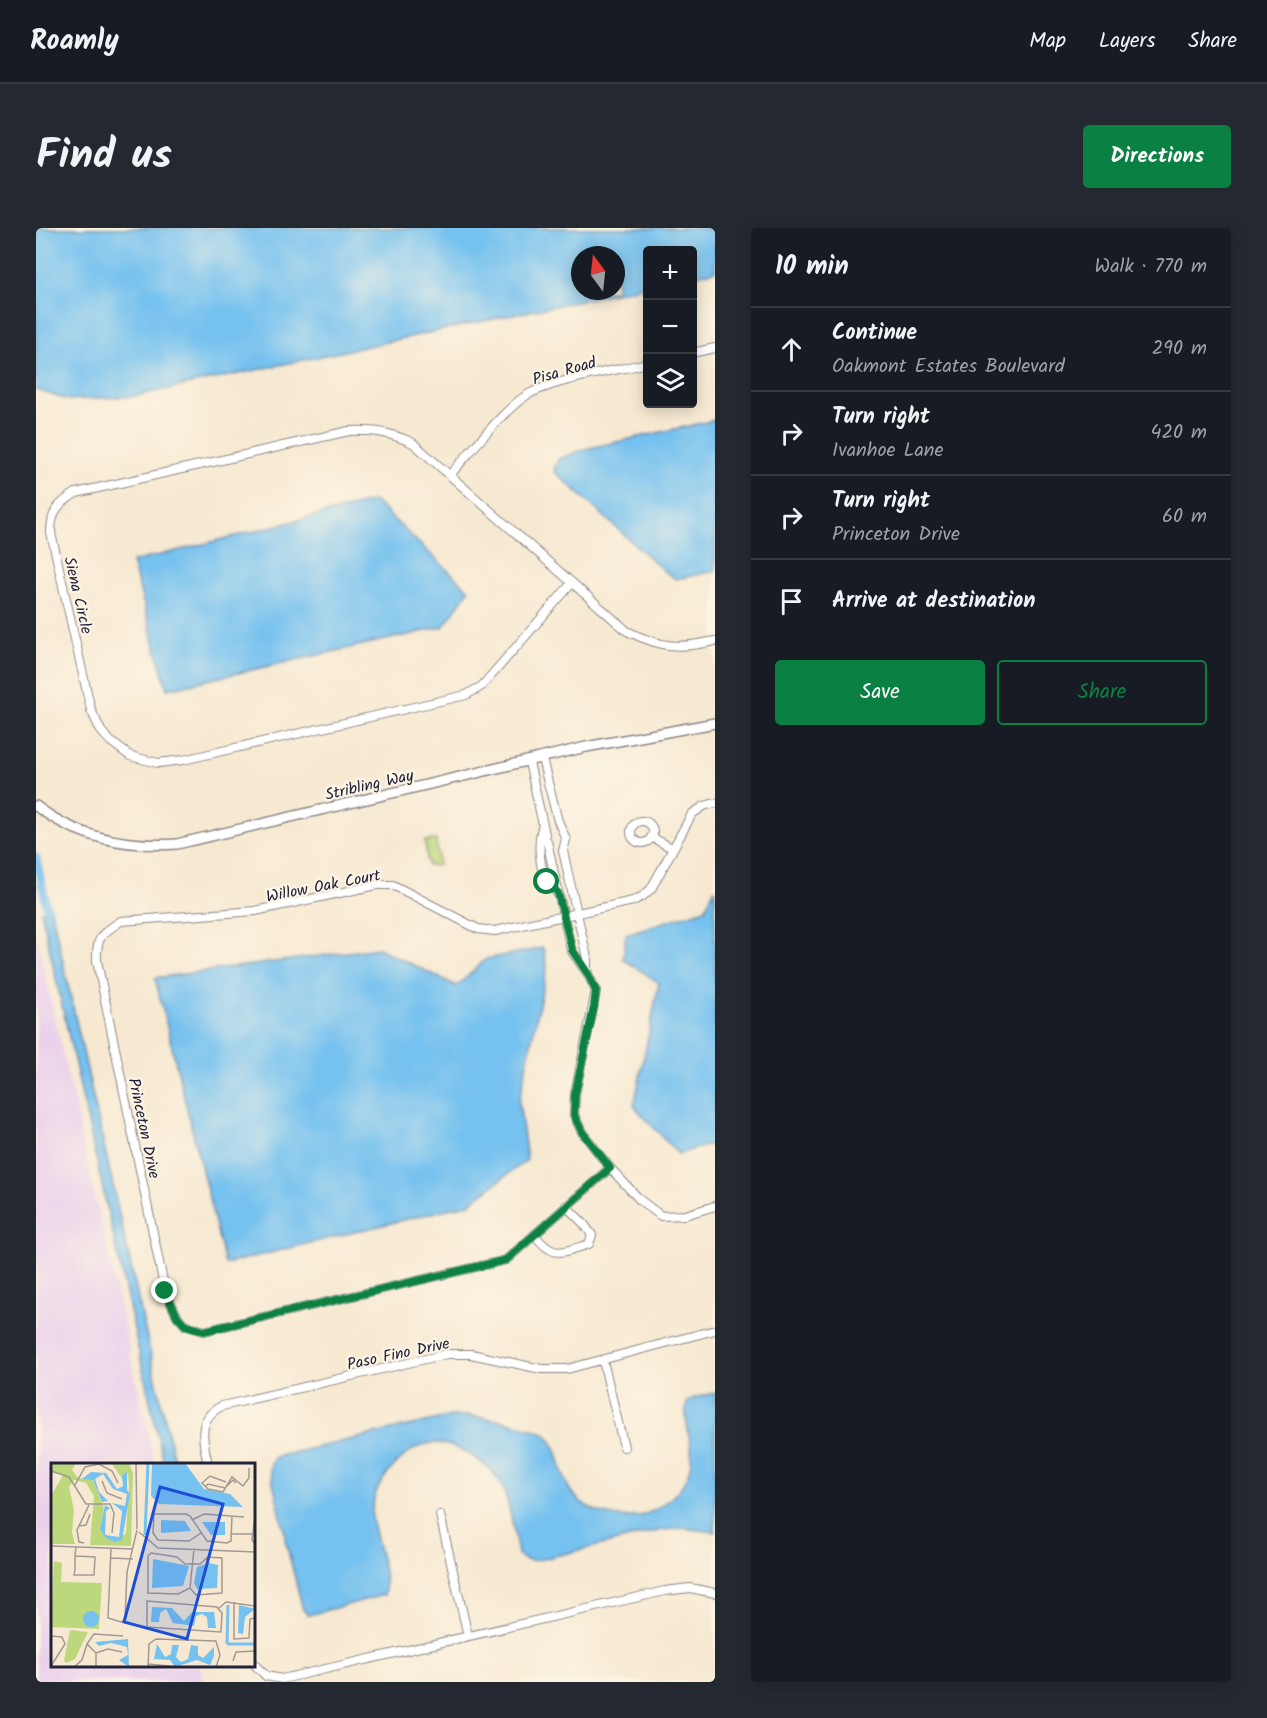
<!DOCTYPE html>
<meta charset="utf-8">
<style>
:root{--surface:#171b24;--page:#242831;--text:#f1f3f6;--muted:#9ea1a6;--line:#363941;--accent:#0b8043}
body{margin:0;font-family:Kalam,sans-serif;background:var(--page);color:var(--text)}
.controls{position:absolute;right:18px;top:18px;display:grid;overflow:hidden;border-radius:6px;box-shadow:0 3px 15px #0003}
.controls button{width:54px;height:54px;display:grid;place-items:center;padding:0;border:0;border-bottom:2px solid var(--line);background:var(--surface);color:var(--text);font:30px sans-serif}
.compass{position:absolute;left:535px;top:18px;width:54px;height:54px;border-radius:50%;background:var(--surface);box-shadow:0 3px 15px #0003;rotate:345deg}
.stop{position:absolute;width:18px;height:18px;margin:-14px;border:4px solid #0b8043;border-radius:50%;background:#fff}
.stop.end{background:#0b8043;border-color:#fff;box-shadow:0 2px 6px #0008}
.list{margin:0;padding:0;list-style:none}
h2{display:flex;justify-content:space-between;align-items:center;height:78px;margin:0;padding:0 24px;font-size:26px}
h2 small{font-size:20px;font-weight:400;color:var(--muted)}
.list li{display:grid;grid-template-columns:39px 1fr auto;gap:18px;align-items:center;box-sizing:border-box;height:84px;padding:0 24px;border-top:2px solid var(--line)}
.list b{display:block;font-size:22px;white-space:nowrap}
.list p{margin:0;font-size:20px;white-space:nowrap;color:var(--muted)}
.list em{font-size:20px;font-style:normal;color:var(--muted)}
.actions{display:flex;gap:12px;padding:18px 24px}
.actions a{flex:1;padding:14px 0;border:2px solid var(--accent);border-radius:6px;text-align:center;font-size:21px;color:var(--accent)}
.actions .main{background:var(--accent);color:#fff}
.icon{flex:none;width:33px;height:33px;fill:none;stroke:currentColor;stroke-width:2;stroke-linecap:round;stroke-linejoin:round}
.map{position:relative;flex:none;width:679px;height:1454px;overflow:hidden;border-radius:6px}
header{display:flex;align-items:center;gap:36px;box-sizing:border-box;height:84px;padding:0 30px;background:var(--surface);border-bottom:2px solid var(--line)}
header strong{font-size:28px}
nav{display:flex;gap:33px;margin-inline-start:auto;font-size:21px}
.intro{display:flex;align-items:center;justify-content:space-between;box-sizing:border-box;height:144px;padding:0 36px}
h1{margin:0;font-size:42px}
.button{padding:15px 27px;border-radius:6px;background:var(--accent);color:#fff;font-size:21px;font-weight:700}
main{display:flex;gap:36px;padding:0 36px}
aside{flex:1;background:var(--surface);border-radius:6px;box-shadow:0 3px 15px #0003}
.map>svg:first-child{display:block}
.built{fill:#ebd1eb}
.green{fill:#bdd77c;stroke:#707c5c;stroke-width:1.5}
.water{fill:#75c1ef;stroke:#4c7295;stroke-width:1.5;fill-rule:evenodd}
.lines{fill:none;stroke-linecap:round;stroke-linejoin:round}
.stream{stroke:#75c1ef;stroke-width:2}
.canal{stroke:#75c1ef;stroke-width:8}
.minor-casing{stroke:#8c8686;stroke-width:10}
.tertiary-casing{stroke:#8c8686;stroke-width:12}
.minor{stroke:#fff;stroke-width:8}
.tertiary{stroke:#fff;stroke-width:9}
.route{stroke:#0b8043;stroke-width:8}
.labels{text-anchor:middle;stroke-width:4.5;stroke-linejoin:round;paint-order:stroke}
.street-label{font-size:16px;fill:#22223b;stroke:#fcf5e5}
.inset-river{fill:none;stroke:#75c1ef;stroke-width:3}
.inset-road{fill:none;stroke:#a29995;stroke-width:1.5}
.view{fill:#1d4ed8;fill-opacity:0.15;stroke:#1d4ed8;stroke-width:3}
.inset-edge{fill:none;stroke:#22223b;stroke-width:3}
</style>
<header>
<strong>Roamly</strong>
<nav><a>Map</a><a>Layers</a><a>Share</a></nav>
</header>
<div class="intro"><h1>Find us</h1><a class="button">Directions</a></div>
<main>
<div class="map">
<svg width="679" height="1454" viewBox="0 0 679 1454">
<rect width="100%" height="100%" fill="#fcf5e5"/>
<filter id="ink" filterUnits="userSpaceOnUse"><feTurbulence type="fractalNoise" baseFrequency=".0167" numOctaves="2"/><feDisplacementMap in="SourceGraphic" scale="12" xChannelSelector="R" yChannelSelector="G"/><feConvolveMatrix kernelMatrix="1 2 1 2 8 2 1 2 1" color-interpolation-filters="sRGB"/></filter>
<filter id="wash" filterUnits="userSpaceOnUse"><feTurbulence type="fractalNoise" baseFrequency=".008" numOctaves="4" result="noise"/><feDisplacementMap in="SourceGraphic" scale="24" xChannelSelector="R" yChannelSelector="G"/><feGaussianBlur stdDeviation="1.35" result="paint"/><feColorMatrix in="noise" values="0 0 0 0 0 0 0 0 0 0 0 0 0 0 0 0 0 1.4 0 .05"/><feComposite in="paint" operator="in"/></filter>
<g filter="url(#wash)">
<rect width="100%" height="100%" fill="#f7e9d1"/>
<polygon class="built" points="0,705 119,1236 16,1236 16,1438 164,1438 168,1454 0,1454"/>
<polygon class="green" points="400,612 403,637 392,638 389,613"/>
<g class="water">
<path d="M 0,0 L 679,0 L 679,43 L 657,48 L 656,22 L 612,22 L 611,58 L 100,168 L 32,172 L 0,162 ZM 544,27 L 580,27 L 580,63 L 544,63 Z"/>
<polygon points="679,192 679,343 640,351 629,344 518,243 522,231 549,221"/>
<polygon points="338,273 433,362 407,399 131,461 96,334"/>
<polygon points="679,660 679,915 642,926 598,878 623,755 587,731 590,706 669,681"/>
<polygon points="15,680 139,1236 128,1236 5,683"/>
<polygon points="342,720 421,758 450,731 507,720 511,739 483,873 491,932 432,976 189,1036 119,750"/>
<path d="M 679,1165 L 679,1304 L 646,1300 L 627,1302 L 507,1331 C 497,1333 488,1335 482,1326 C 478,1305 474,1273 464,1254 C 452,1234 414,1210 390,1216 C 370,1221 346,1248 339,1267 C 327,1301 355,1335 348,1367 L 273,1387 L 267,1382 L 249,1311 L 249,1306 L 234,1241 L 235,1235 L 239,1229 L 415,1188 C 438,1186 488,1196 510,1206 C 525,1221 523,1248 536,1265 C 550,1283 581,1293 603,1288 C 624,1283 647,1264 653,1243 C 661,1217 646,1199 651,1175 L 658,1170 Z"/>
</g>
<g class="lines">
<polyline class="stream" points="0,658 6,656"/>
<polyline class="canal" points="0,629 13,689"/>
</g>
</g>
<g filter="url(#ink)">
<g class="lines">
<g class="minor-casing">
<g id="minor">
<polyline points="656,125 679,120"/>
<path d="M 414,247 C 434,225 467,182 491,167 C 519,151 578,143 612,135"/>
<path d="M 536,355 L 446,458 L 430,467 L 147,532 L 122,535 L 94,528 L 74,513 L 65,503 L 55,482 L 15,305 C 15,283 22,276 40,265 L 313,203 C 339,202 353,204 377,215 L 591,403 C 626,420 642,421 679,413"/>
<polyline points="506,531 522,593 530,611 527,623 551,730 551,744"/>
<polyline points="493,534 509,606"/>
<circle cx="606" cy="604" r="11"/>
<path d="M 507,597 C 501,613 503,639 511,654 C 513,658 518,661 521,665"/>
<polyline points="615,609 636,620"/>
<polyline points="511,613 535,722 552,746 560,763 539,866 538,887 546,904 574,940 604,972 625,988 649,987 679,978"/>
<path d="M 574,940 L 470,1032 L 168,1103 L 149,1097 L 141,1088 L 129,1063 L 61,733 C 60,709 65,706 85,693 L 219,683 L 341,657 L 357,657 L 442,701 L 459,703 L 597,673 L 607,668 L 615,661 L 656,586 L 668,578 L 679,575"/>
<path d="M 499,1007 C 518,1032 526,1024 553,1016 L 556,1007 L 548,996 L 530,978"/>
<polyline points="567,1133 588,1219"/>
<path d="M 172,1236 C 167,1214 160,1190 186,1178 L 411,1126 L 435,1126 L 505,1141 L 531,1141 L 679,1102"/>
<polyline points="404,1287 432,1408"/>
<polyline points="218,1436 230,1448 246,1451 629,1363 654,1360 679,1365"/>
</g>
</g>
<g class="tertiary-casing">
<path id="tertiary" d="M 0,578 C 42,610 89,619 141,616 L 550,519 L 679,495"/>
</g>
<use href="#minor" class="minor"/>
<use href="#tertiary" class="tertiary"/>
</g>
</g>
<g class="lines" filter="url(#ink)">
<polyline class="route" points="129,1063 141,1088 149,1097 168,1103 470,1032 574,940 546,904 538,887 539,866 558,779 560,763 552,746 536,722 522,665 511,654"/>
</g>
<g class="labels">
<g class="street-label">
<text transform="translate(528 142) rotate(-16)" y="6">Pisa Road</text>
<text transform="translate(43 367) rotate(77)" y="6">Siena Circle</text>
<text transform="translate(333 556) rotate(-13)" y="6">Stribling Way</text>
<text transform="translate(287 657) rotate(-11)" y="6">Willow Oak Court</text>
<text transform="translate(109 900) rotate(78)" y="6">Princeton Drive</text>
<text transform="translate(362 1125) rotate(-12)" y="6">Paso Fino Drive</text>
</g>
</g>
<g transform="translate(15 1235)">
<rect width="204" height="204" fill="#f7e9d1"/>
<path d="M 0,0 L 25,0 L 21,7 L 27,15 L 42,17 L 53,45 L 49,66 L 63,79 L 75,70 L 78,24 L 77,10 L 73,18 L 61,1 L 78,0 L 82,10 L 80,83 L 39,82 L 43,33 L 35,20 L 23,17 L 18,24 L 23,47 L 21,69 L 24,81 L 0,81 L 0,33 L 12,12 L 0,9 ZM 3,98 L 11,100 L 10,119 L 51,120 L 48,166 L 0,164 ZM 19,167 L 37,169 L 24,196 L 15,200 L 13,197 Z" fill="#bdd77c"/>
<path d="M 101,0 L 134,0 L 153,26 L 179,31 L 192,44 L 108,41 L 100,33 ZM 40,9 L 55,10 L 66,26 L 72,23 L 71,13 L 76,9 L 76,27 L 79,31 L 71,77 L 64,79 L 55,75 L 49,66 L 54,42 L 59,45 L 55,48 L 54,72 L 68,74 L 71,48 L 61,40 L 74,43 L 76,31 L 62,26 L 52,11 L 44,16 L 48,29 L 57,38 L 51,39 L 42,17 L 31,16 ZM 110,57 L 134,58 L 140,68 L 110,70 ZM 151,59 L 174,59 L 174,72 L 160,72 ZM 102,96 L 138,103 L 132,123 L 101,125 ZM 158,100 L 167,102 L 166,125 L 146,126 L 143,120 L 146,104 ZM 188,142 L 204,146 L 194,154 L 192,171 L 187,170 ZM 101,144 L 121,145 L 133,158 L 141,149 L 163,149 L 165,165 L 157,165 L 156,154 L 151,151 L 145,153 L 143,163 L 122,160 L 115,146 L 109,150 L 108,159 L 100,159 ZM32 156a8 8 0 1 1 16 0a8 8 0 1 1-16 0ZM 77,176 L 78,204 L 68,197 L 77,192 L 76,184 L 60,180 L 48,183 L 44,179 ZM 106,181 L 114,194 L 120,191 L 121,182 L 128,182 L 125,194 L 130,199 L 137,196 L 140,182 L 147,183 L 147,192 L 152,195 L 163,184 L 163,193 L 159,202 L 146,197 L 124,204 L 119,197 L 103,196 Z" fill="#75c1ef"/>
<path class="inset-river" d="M 94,72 L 97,0M 176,181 L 177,142M 176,181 L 204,181"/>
<path class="inset-road" d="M 85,0 L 86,66M 0,8 L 18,14 L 35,41 L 59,41 L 63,50 L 61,70M 51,18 L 56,30 L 71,36M 175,19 L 159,13 L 151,20 L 157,26 L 172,29 L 181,14 L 192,23 L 198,15 L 198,5M 24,22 L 34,4 L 48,1 L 61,8 L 67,20M 154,24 L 157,21 L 174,25 L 182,17 L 185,20M 204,54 L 201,77 L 204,81M 141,57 L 153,51 L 193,54M 28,63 L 35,62 L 39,51M 88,69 L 107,85 L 204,89M 150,70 L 138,78 L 107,77 L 102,70 L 103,51 L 135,51 L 139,53 L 156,78 L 176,80 L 180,78 L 181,53M 180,71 L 201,71M 33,80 L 28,79 L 26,67 L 38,42M 0,83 L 82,86M 60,85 L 57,155 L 70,159 L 74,156 L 76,109 L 86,67M 100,90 L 126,94 L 134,101 L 149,101 L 157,94 L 171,95 L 171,130 L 145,132 L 139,125 L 127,131 L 97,130 L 97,93 ZM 24,93 L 44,94 L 43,112 L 23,112 L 24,106 L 24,93 L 25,84M 60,95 L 82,96M 139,125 L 143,86M 96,138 L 166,144 L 171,150 L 170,169 L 96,164 ZM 183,139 L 183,176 L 198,175 L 199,156 L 204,155M 168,145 L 175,139 L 204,143M 0,173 L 11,174 L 14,181 L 0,203M 36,181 L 43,171 L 72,173M 45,190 L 57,186 L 71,189M 182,198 L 185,189 L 204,188M 97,201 L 118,203M 23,204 L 31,197 L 36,181 L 45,190 L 45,204M 97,204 L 98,181 L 105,176 L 165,178 L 169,192 L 165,204"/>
<path class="view" d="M 109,24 L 172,41 L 136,176 L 73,159 Z"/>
<rect width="204" height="204" class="inset-edge"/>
</g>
</svg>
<div class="controls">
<button>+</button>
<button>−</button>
<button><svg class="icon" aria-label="layers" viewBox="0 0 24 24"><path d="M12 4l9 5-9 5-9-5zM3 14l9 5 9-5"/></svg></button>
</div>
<svg class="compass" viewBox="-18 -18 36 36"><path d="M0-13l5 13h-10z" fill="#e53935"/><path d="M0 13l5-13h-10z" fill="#9ea1a6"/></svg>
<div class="stop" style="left:511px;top:654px"></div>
<div class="stop end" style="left:129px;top:1063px"></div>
</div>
<aside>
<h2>10 min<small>Walk · 770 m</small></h2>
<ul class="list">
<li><svg class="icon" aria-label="ahead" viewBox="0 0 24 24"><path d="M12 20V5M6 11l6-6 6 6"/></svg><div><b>Continue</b><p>Oakmont Estates Boulevard</p></div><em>290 m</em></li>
<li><svg class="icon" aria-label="right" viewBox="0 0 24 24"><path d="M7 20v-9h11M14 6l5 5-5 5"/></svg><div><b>Turn right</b><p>Ivanhoe Lane</p></div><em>420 m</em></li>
<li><svg class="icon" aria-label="right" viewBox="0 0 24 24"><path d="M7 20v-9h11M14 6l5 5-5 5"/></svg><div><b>Turn right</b><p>Princeton Drive</p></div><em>60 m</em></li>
<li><svg class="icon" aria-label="arrive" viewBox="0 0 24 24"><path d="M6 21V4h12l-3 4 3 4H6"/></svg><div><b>Arrive at destination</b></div></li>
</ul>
<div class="actions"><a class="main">Save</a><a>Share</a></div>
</aside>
</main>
